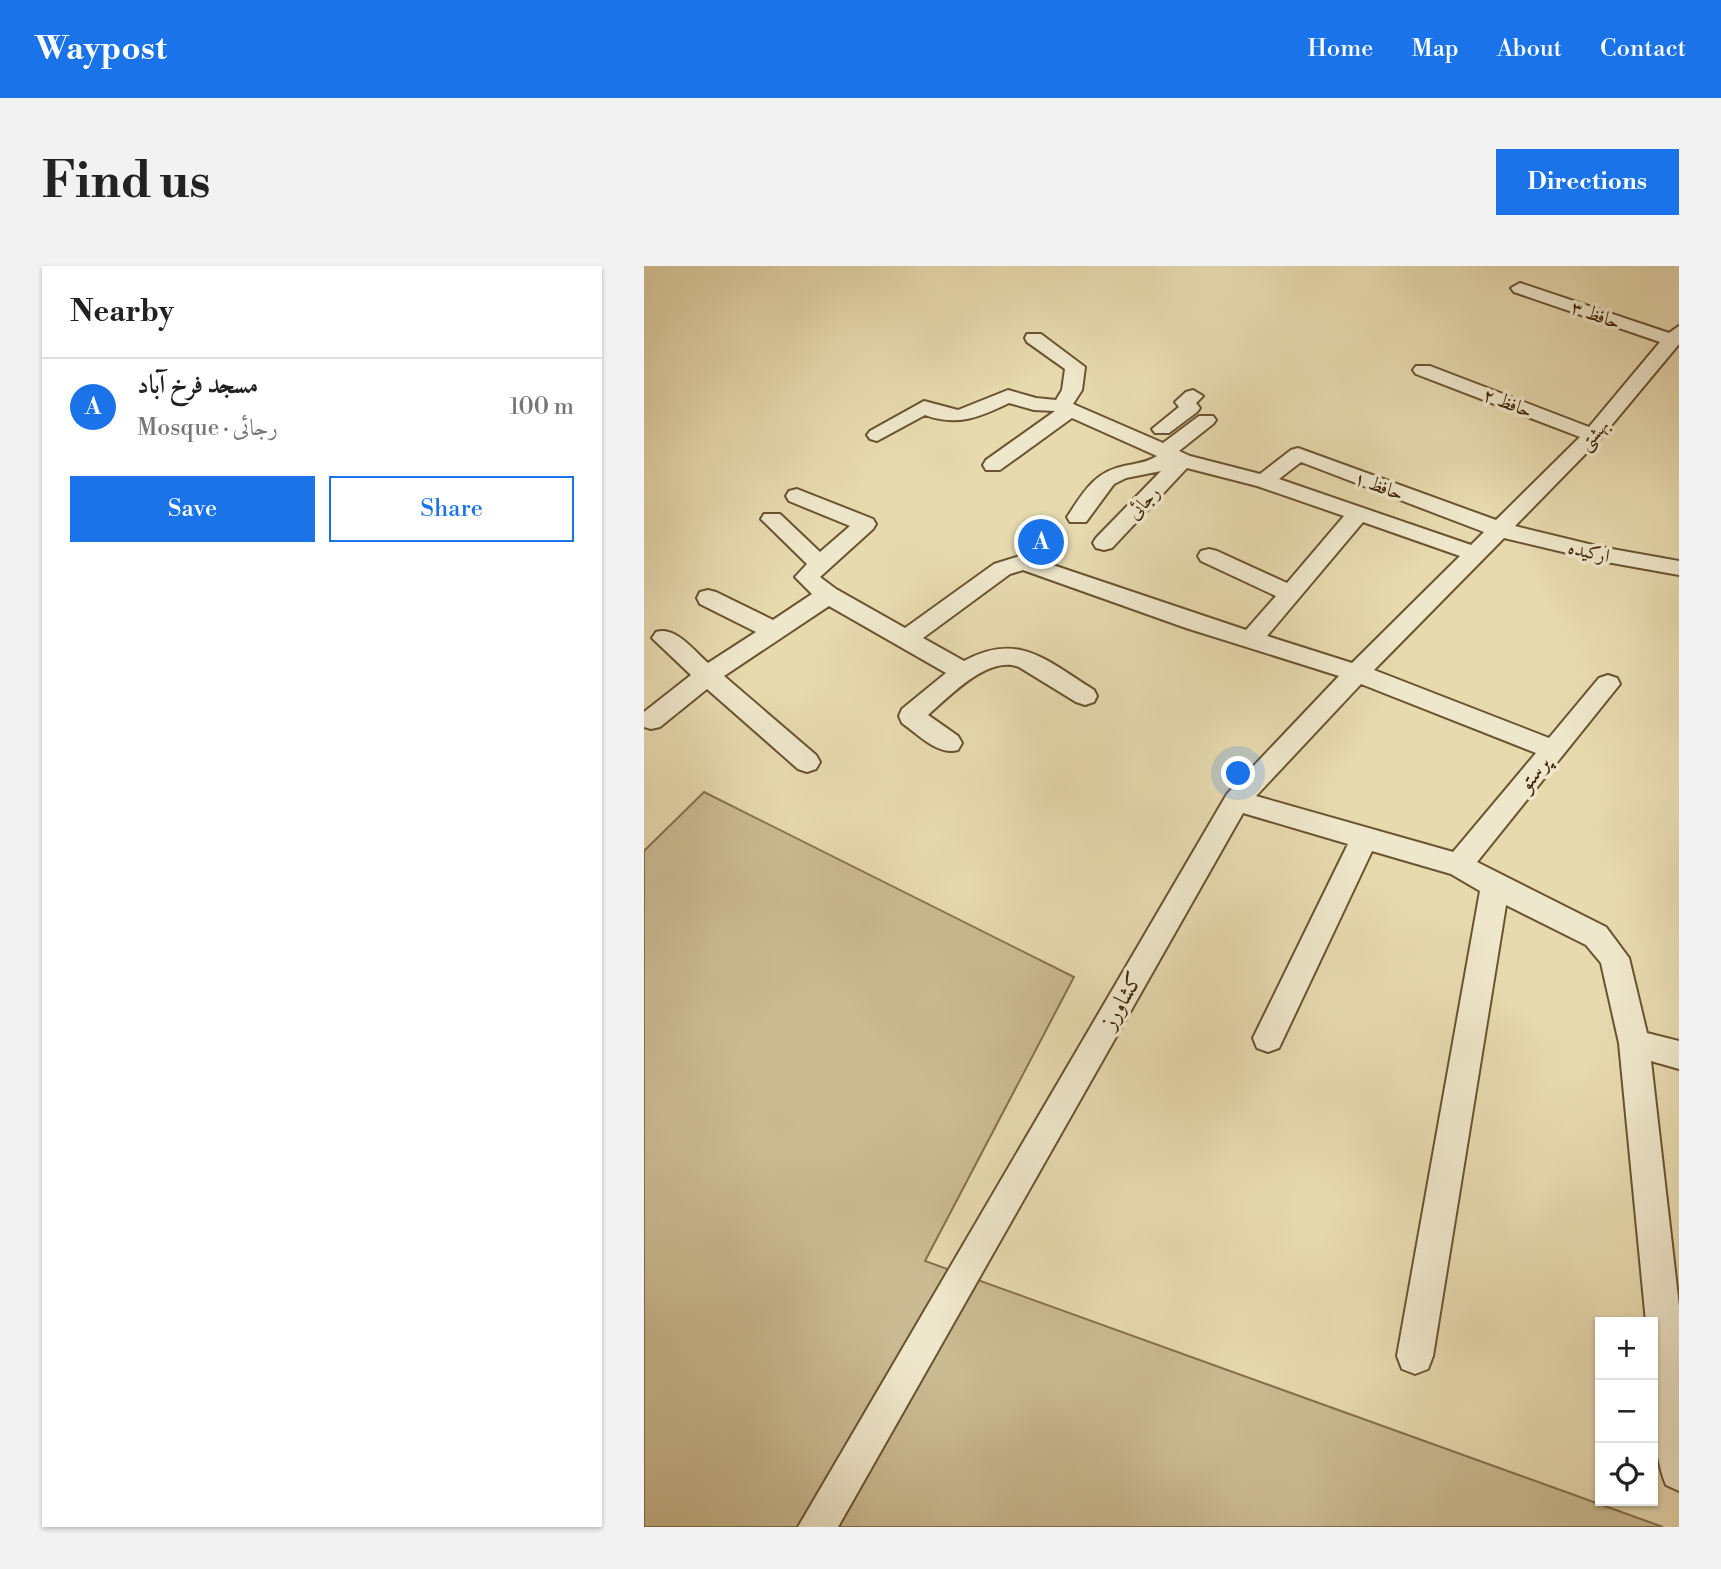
<!DOCTYPE html>
<meta charset="utf-8">
<style>
:root{--surface:#fff;--page:#f2f2f2;--text:#222;--muted:#767676;--line:#e0e0e0;--accent:#1a73e8}
body{margin:0;font-family:"Libre Bodoni",Amiri,serif;background:var(--page);color:var(--text)}
.controls{position:absolute;right:21px;bottom:21px;display:grid;overflow:hidden;border-radius:0px;box-shadow:0 2px 5px #0004}
.controls button{width:63px;height:63px;display:grid;place-items:center;padding:0;border:0;border-bottom:2px solid var(--line);background:var(--surface);color:var(--text);font:35px sans-serif}
.you{position:absolute;left:595px;top:508px;width:24px;height:24px;margin:-18px;border:5px solid #fff;border-radius:50%;background:#1a73e8;box-shadow:0 0 0 10px #1a73e833}
.badge{display:grid;place-items:center;width:46px;height:46px;border-radius:50%;background:var(--accent);color:#fff;font-size:23px;font-weight:700}
.pin{position:absolute;translate:-50% -50%;border:4px solid #fff;box-shadow:0 2px 7px #0006}
.list{margin:0;padding:0;list-style:none}
h2{display:flex;justify-content:space-between;align-items:center;height:91px;margin:0;padding:0 28px;font-size:30px}
h2 small{font-size:23px;font-weight:400;color:var(--muted)}
.list li{display:grid;grid-template-columns:46px 1fr auto;gap:21px;align-items:center;box-sizing:border-box;height:98px;padding:0 28px;border-top:2px solid var(--line)}
.list b{display:block;font-size:26px;white-space:nowrap}
.list p{margin:0;font-size:23px;white-space:nowrap;color:var(--muted)}
.list em{font-size:23px;font-style:normal;color:var(--muted)}
.actions{display:flex;gap:14px;padding:21px 28px}
.actions a{flex:1;padding:16px 0;border:2px solid var(--accent);border-radius:0px;text-align:center;font-size:24px;color:var(--accent)}
.actions .main{background:var(--accent);color:#fff}
.icon{flex:none;width:38px;height:38px;fill:none;stroke:currentColor;stroke-width:2;stroke-linecap:round;stroke-linejoin:round}
.map{position:relative;flex:none;width:1035px;height:1261px;overflow:hidden;border-radius:0px}
header{display:flex;align-items:center;gap:42px;box-sizing:border-box;height:98px;padding:0 35px;background:var(--accent);color:#fff}
header strong{font-size:33px}
nav{display:flex;gap:38px;margin-inline-start:auto;font-size:24px}
.intro{display:flex;align-items:center;justify-content:space-between;box-sizing:border-box;height:168px;padding:0 42px}
h1{margin:0;font-size:49px}
.button{padding:18px 32px;border-radius:0px;background:var(--accent);color:#fff;font-size:24px;font-weight:700}
main{display:flex;gap:42px;padding:0 42px}
aside{flex:1;background:var(--surface);border-radius:0px;box-shadow:0 2px 5px #0004}
.map>svg:first-child{display:block}
.green{fill:#cbbb92;stroke:#86704c;stroke-width:2}
.lines{fill:none;stroke-linecap:round;stroke-linejoin:round}
.street-casing{stroke:#6a5330;stroke-width:4}
.street{fill:#efe7cb;fill-rule:evenodd}
.labels{text-anchor:middle;stroke-width:7;stroke-linejoin:round;paint-order:stroke}
.far-street-label{font-size:19px;fill:#402605;stroke:#efe7cb}
.street-label{font-size:23px;fill:#402605;stroke:#efe7cb}
</style>
<header>
<strong>Waypost</strong>
<nav><a>Home</a><a>Map</a><a>About</a><a>Contact</a></nav>
</header>
<div class="intro"><h1>Find us</h1><a class="button">Directions</a></div>
<main>
<aside>
<h2>Nearby<small></small></h2>
<ul class="list">
<li><span class="badge">A</span><div><b>مسجد فرخ آباد</b><p>Mosque · رجائی</p></div><em>100 m</em></li>
</ul>
<div class="actions"><a class="main">Save</a><a>Share</a></div>
</aside>
<div class="map">
<svg width="1035" height="1261" viewBox="0 0 1035 1261">
<rect width="100%" height="100%" fill="#e7daaf"/>
<filter id="stains"><feTurbulence type="fractalNoise" baseFrequency=".00286" numOctaves="4"/><feColorMatrix values="0 0 0 0 .2 0 0 0 0 .09 0 0 0 0 .02 0 0 0 .5 -.17"/></filter>
<radialGradient id="worn" r=".72"><stop offset=".6" stop-color="#630" stop-opacity="0"/><stop offset="1" stop-color="#630" stop-opacity=".3"/></radialGradient>
<polygon class="green" points="60,526 430,711 281,995 1019,1261 0,1261 0,585"/>
<g class="lines">
<g class="street-casing">
<g id="street">
<path d="M 876,17 L 1025,67 L 1035,60 L 1035,78 L 956,173 L 871,260 L 957,281 L 1035,295 L 1035,309 L 957,295 L 860,272 L 730,404 L 905,472 L 955,412 L 964,409 L 973,412 L 976,418 L 833,596 L 962,661 L 985,692 L 1003,767 L 1035,775 L 1035,803 L 1007,795 L 1035,1040 L 1035,1225 L 1022,1219 C 1005,1179 1009,1101 1009,1056 L 1002,1056 L 975,777 L 957,697 L 942,679 L 862,639 L 789,1090 L 784,1103 L 771,1108 L 758,1103 L 753,1090 L 836,625 L 807,608 L 728,585 L 635,782 L 624,786 L 613,782 L 609,772 L 704,578 L 599,547 L 194,1261 L 154,1261 L 583,528 L 695,410 L 542,362 L 379,304 L 366,308 L 279,372 L 320,395 C 375,365 403,395 450,424 L 453,430 L 450,436 L 441,439 L 432,436 L 375,401 C 344,389 306,430 284,449 L 314,470 L 318,477 L 314,484 C 294,490 274,468 258,457 L 255,450 L 258,443 L 302,407 L 185,340 L 80,410 L 172,489 L 176,496 L 172,503 L 163,506 L 154,503 L 63,423 L 16,461 L 7,463 L 0,461 L 0,446 L 47,409 L 8,372 L 12,366 C 32,360 50,385 64,397 L 112,366 L 56,338 L 53,332 L 56,326 L 64,324 L 72,326 L 129,354 L 168,328 L 151,311 L 163,298 L 117,253 L 120,248 L 136,248 L 176,286 L 206,260 L 145,235 L 142,230 L 145,225 L 153,223 L 229,253 L 232,258 L 229,263 L 176,311 L 192,323 L 261,362 L 350,298 L 379,289 L 602,364 L 632,330 L 557,295 L 554,290 L 557,285 L 565,283 L 573,285 L 643,317 L 700,250 L 613,220 L 543,202 L 468,282 L 460,284 L 452,282 L 449,277 L 452,272 L 517,205 L 482,212 L 470,218 L 442,256 L 426,256 L 423,251 C 439,227 450,206 480,200 C 493,197 502,197 513,190 L 428,152 L 356,204 L 342,204 L 339,199 L 342,194 L 411,145 L 390,144 L 365,137 C 336,151 313,161 281,149 L 233,175 L 226,173 L 223,169 L 226,165 L 280,135 L 314,144 L 364,124 L 392,132 L 412,134 L 418,124 L 421,103 L 383,76 L 381,72 L 383,68 L 397,68 L 441,101 L 438,124 L 429,138 L 519,177 L 555,150 L 569,150 L 572,154 L 569,158 L 535,185 L 546,190 L 616,208 L 647,184 L 654,182 L 852,254 L 936,171 L 772,108 L 769,104 L 772,100 L 786,100 L 945,161 L 1016,76 L 870,26 L 867,22 ZM 657,196 L 840,266 L 827,279 L 635,213 ZM 719,256 L 816,290 L 708,397 L 623,370 ZM 717,418 L 892,487 L 809,586 L 612,530 Z"/>
<polygon points="549,124 559,130 552,137 556,142 553,146 525,167 511,167 508,163 535,141 531,136 542,126"/>
</g>
</g>
<use href="#street" class="street"/>
</g>
<g class="labels">
<g class="far-street-label">
<text transform="translate(952 48) rotate(19)" y="7">حافظ ۳</text>
<text transform="translate(864 136) rotate(21)" y="7">حافظ ۲</text>
<text transform="translate(949 168) rotate(-48)" y="7">بهشتی</text>
<text transform="translate(735 219) rotate(20)" y="7">حافظ ۱</text>
<text transform="translate(499 236) rotate(-47)" y="7">رجائی</text>
<text transform="translate(945 285) rotate(13)" y="7">ارکیده</text>
</g>
<g class="street-label">
<text transform="translate(889 507) rotate(-51)" y="8">پرستو</text>
<text transform="translate(477 734) rotate(-60)" y="8">کشاورز</text>
</g>
</g>
<rect width="100%" height="100%" filter="url(#stains)"/>
<rect width="100%" height="100%" fill="url(#worn)"/>
</svg>
<div class="controls">
<button>+</button>
<button>−</button>
<button><svg class="icon" aria-label="locate" viewBox="0 0 24 24"><circle cx="12" cy="12" r="6"/><path d="M12 2v4M12 18v4M2 12h4M18 12h4"/></svg></button>
</div>
<div class="you"></div>
<div class="pin badge" style="left:397px;top:276px">A</div>
</div>
</main>
